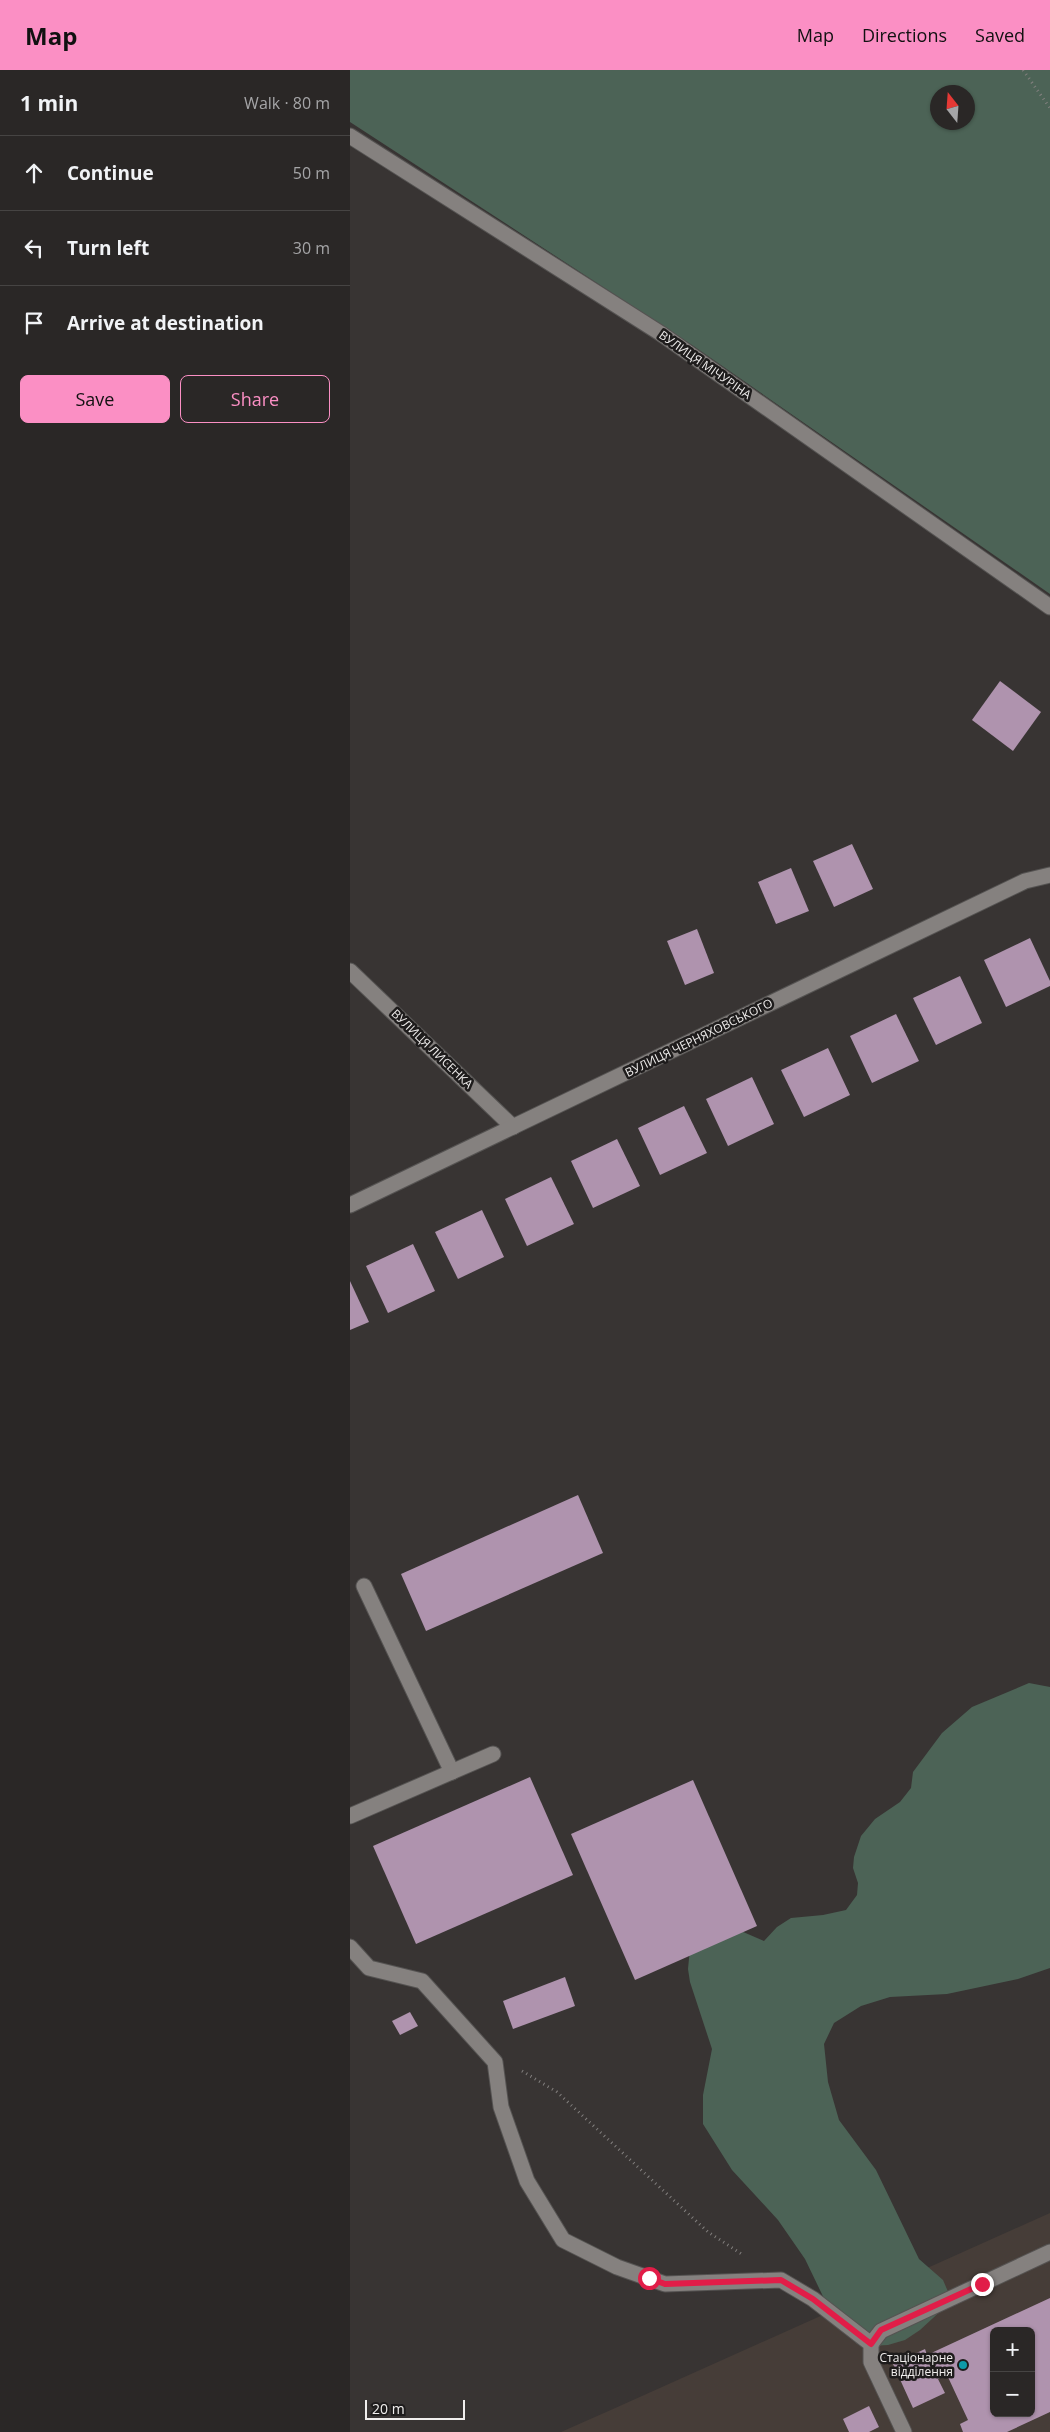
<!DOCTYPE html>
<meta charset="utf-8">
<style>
:root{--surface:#2a2726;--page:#363332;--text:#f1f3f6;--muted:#a5a5a7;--line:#464443;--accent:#fb8fc4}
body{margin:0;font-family:"Open Sans",sans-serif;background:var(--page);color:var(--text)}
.controls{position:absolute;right:15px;bottom:15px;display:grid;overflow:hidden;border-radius:8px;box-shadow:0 1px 4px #0004}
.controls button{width:45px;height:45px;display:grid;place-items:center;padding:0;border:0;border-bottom:1px solid var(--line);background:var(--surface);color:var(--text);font:25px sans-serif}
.compass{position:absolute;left:580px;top:15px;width:45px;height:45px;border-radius:50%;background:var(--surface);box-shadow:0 1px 4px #0004;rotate:343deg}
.scale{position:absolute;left:15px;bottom:12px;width:100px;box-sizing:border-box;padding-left:5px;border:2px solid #f0eeed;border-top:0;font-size:14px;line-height:18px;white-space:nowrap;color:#f0eeed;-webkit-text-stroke:4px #1e1c1c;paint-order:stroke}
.stop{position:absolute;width:15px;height:15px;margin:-11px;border:4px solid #e11d48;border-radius:50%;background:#fff}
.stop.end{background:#e11d48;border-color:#fff;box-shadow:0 1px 5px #0008}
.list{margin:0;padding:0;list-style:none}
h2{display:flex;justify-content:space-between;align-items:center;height:65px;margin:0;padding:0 20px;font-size:21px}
h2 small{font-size:16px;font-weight:400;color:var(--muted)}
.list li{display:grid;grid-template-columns:32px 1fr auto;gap:15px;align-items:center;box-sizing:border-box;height:75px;padding:0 20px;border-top:1px solid var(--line)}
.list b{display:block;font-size:19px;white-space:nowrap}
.list em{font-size:16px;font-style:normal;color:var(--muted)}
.actions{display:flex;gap:10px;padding:15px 20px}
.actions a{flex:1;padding:11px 0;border:1px solid var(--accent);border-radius:8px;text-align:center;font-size:18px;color:var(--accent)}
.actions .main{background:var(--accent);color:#111}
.icon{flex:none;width:28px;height:28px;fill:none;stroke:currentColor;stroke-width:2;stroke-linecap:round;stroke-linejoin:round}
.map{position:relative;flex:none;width:700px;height:2362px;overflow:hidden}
header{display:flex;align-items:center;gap:30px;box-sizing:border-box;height:70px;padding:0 25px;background:var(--accent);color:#111}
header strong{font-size:24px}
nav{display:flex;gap:28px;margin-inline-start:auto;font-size:18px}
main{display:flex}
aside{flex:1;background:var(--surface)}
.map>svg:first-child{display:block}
.built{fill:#463d38;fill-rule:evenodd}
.green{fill:#4c6356;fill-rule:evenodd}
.building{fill:#af93ae;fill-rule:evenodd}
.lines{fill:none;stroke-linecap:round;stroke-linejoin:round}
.minor-casing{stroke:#555352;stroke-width:17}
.path{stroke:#83807f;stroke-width:3;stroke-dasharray:1 4;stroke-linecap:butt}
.minor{stroke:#85817f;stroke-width:15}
.route{stroke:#e11d48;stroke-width:6}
.culture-dot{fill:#0f9aa8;stroke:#1e1c1c;stroke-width:2}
.labels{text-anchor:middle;stroke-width:5;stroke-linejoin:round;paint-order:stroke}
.street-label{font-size:12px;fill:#f0eeed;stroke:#1e1c1c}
.poi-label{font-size:12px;fill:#f0eeed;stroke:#1e1c1c;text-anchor:end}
</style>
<header>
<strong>Map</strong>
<nav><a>Map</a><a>Directions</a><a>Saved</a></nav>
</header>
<main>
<aside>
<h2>1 min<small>Walk · 80 m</small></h2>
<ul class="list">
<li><svg class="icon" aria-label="ahead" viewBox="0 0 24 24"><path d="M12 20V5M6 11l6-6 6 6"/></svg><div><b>Continue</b></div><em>50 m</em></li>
<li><svg class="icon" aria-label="left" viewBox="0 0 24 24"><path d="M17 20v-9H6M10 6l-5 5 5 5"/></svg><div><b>Turn left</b></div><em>30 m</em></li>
<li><svg class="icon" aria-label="arrive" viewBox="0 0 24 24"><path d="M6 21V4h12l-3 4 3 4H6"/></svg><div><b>Arrive at destination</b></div></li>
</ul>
<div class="actions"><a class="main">Save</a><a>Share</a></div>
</aside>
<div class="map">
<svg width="700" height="2362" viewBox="0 0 700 2362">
<rect width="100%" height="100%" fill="#383433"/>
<path class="built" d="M 700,2143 L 700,2362 L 211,2362 L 263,2339 ZM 644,2261 L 681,2261 L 681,2343 L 644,2343 Z"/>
<g class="green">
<path d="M 0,0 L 700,0 L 700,524 L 342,275 L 0,52 ZM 588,22 L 618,22 L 618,52 L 588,52 Z"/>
<polygon points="679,1613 700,1617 700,1898 668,1909 597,1924 540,1927 511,1936 484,1953 474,1974 478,2012 489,2050 526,2100 569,2189 593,2210 599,2224 595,2237 570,2260 555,2270 538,2275 519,2276 507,2274 482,2245 455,2189 428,2150 382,2100 353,2054 353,2025 362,1979 340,1912 338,1899 340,1878 384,1858 414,1871 427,1857 441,1848 473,1845 496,1840 507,1825 508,1813 503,1798 504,1787 511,1766 525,1749 550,1732 561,1718 563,1702 592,1663 622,1637"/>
</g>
<g class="building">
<polygon points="650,611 691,642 663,681 622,650"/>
<polygon points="502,774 523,819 484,837 463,791"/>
<polygon points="441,798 459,841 426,854 408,812"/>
<polygon points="347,859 364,903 335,915 317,871"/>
<polygon points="680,868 700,911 700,916 656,937 634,890"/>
<polygon points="610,906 632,953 586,975 563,928"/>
<polygon points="546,944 569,991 522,1013 500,966"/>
<polygon points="478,978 500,1025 454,1047 431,1000"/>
<polygon points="402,1007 424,1054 378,1076 356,1029"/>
<polygon points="334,1036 357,1083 310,1105 288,1058"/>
<polygon points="267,1069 290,1116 243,1138 221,1091"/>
<polygon points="201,1107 224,1154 177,1176 155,1129"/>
<polygon points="132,1140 154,1187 108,1209 85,1162"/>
<polygon points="63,1174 85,1221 38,1243 16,1196"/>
<polygon points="0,1211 19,1252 0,1260"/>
<polygon points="228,1425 253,1483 76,1561 51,1504"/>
<polygon points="180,1707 223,1805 66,1874 23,1776"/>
<polygon points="343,1710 407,1856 285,1910 221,1764"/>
<polygon points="215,1907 225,1936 163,1959 153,1931"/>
<polygon points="60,1942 68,1956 50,1965 42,1951"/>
<path d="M 700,2228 L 700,2342 L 657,2362 L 613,2362 L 610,2354 L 618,2350 L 597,2305 L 588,2309 L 595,2323 L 563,2338 L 543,2294 L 575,2279 L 577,2285 ZM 644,2261 L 681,2261 L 681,2343 L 644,2343 Z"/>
<polygon points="519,2336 529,2357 519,2362 499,2362 493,2349"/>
</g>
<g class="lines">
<g class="minor-casing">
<g id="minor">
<polyline points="0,66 310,263 700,537"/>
<polyline points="0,901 163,1057"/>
<polyline points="0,1135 675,811 700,805"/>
<polyline points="14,1516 102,1702"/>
<polyline points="0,1746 143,1684"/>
<polyline points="0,1877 19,1898 72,1911 145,1992 151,2037 177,2111 213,2170 267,2197 315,2214 431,2210 463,2229 521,2274 521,2292 554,2362"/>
<polyline points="521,2274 531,2261 700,2182"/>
</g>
</g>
<g class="path">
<polyline points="673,0 700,38"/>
<polyline points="172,2001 207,2022 358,2162 393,2185"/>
</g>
<use href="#minor" class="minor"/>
</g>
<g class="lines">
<polyline class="route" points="299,2208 315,2214 431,2210 463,2229 521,2274 531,2260 632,2214"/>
</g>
<circle class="culture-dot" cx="613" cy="2295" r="5"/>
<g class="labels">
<g class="street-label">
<text transform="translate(355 295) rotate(35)" y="4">ВУЛИЦЯ МІЧУРІНА</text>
<text transform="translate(349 968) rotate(-26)" y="4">ВУЛИЦЯ ЧЕРНЯХОВСЬКОГО</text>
<text transform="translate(82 979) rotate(44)" y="4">ВУЛИЦЯ ЛИСЕНКА</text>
</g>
<g class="poi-label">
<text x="603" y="2292">Стаціонарне<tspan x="603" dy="14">відділення</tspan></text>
</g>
</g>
</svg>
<div class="controls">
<button>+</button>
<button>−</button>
</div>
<svg class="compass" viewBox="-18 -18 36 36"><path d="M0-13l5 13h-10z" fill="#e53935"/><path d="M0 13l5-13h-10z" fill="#a5a5a7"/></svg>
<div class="scale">20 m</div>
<div class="stop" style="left:299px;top:2208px"></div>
<div class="stop end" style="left:632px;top:2214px"></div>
</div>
</main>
